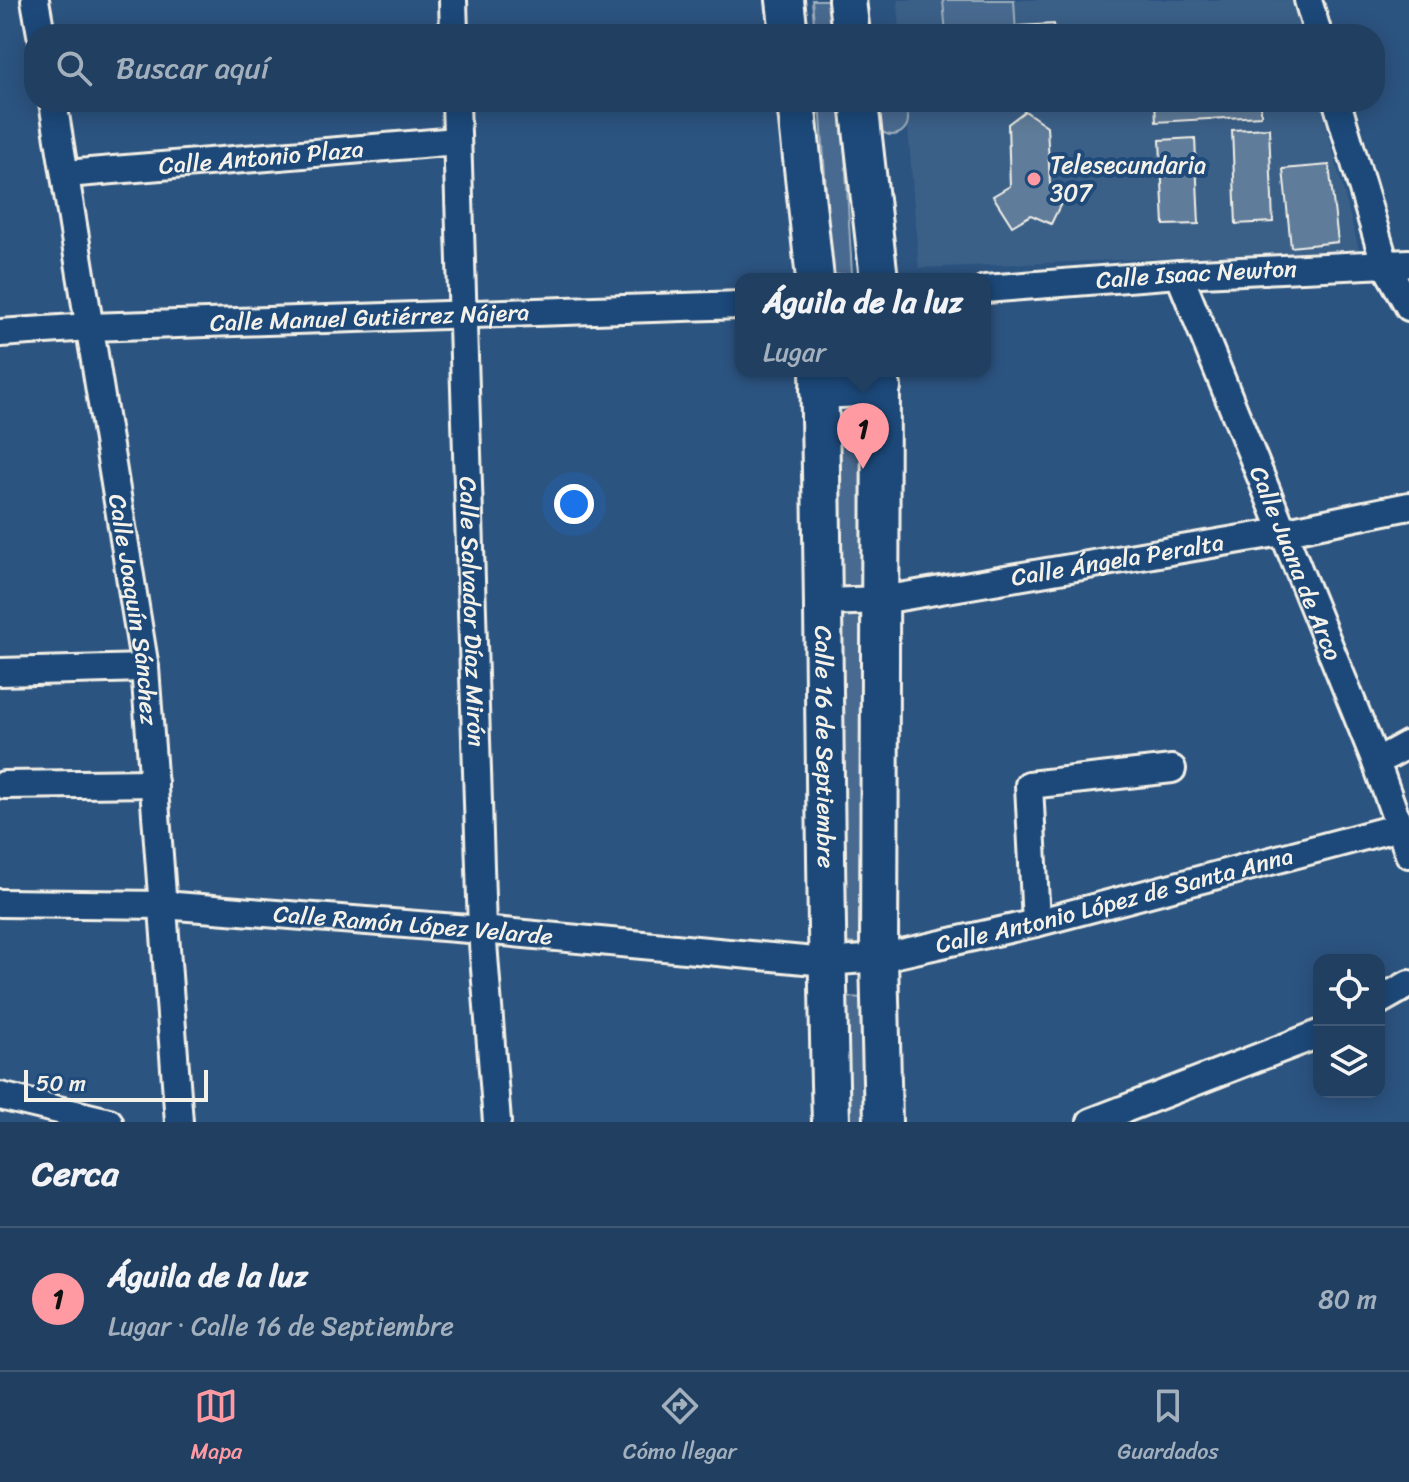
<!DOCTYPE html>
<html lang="es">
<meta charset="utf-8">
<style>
:root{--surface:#213f61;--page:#294667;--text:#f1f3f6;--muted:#a2afbd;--line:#3e5876;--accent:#ff9aa2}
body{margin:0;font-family:Sriracha,sans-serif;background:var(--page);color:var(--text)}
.controls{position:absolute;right:24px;bottom:24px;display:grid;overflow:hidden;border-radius:16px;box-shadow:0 4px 20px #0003}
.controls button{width:72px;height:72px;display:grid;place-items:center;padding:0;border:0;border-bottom:2px solid var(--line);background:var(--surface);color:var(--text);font:40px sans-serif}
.scale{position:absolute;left:24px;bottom:20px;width:184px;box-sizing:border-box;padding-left:8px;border:4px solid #f4f1e8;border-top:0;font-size:22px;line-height:28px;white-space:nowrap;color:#f4f1e8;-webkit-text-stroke:6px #1f4a7a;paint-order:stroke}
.you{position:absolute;left:574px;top:504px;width:28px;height:28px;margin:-20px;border:6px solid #fff;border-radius:50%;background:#1a73e8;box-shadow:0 0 0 12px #1a73e833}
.badge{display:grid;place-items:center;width:52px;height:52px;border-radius:50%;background:var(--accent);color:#111;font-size:26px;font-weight:700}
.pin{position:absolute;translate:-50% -66px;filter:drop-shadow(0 2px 4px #0008)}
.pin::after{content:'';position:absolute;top:42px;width:28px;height:24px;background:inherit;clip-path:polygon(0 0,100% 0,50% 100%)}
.popup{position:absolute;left:735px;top:273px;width:256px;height:104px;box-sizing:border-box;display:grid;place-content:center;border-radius:16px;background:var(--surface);filter:drop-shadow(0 2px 6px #0005);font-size:26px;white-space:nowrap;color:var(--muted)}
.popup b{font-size:30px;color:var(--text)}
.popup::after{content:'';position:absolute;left:50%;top:100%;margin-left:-16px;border:16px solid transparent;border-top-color:var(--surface)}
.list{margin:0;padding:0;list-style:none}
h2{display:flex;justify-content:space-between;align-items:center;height:104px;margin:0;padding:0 32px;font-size:34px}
h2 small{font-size:26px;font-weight:400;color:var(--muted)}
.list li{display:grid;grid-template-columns:52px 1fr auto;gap:24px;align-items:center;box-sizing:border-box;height:144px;padding:0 32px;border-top:2px solid var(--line)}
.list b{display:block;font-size:30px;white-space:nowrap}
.list p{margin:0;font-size:26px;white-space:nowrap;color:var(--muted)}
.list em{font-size:26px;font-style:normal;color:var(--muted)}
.icon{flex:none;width:44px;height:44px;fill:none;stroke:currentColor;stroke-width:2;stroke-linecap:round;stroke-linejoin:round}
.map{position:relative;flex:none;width:1409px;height:1122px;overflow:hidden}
.search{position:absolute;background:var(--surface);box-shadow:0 4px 20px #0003;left:24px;right:24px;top:24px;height:88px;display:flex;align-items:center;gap:20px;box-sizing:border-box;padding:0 28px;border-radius:32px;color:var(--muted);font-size:30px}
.sheet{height:248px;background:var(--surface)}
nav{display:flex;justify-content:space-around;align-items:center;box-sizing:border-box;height:112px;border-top:2px solid var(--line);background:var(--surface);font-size:22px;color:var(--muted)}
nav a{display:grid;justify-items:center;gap:4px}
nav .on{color:var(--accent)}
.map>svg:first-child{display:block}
.built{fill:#3b6088}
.green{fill:#496b90;stroke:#9eaebc;stroke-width:2}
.building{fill:#5e7b9a;stroke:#f4f1e8;stroke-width:2}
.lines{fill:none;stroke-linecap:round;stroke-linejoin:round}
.street-casing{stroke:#f4f1e8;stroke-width:32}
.secondary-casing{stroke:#f4f1e8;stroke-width:42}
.street{stroke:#1f4a7a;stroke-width:26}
.secondary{stroke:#1f4a7a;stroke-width:36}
.poi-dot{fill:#ff9aa2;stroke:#1f4a7a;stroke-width:3}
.labels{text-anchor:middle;stroke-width:8;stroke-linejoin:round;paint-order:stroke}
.street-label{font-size:24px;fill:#f4f1e8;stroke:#1f4a7a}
.poi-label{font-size:24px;fill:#f4f1e8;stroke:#1f4a7a;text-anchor:start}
</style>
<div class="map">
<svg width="1409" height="1122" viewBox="0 0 1409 1122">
<rect width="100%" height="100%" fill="#2c5481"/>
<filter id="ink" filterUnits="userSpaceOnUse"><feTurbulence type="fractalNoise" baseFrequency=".0125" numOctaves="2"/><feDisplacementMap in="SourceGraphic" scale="16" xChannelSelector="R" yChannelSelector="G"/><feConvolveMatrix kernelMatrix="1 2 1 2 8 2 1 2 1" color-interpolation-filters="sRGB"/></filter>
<g filter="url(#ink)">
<g class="built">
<polygon points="898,0 1291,0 1301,34 900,34"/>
<polygon points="906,102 1320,102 1359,250 919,268"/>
</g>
<g class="green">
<polygon points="812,0 837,0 839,34 815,34"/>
<polygon points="943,0 1014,0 1016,34 946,34"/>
<polygon points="820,102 842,102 852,274 832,275"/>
<circle cx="892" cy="119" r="16"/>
<polygon points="858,403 865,476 860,624 862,945 841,942 825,405"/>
<polygon points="842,997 868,998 871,1122 848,1122"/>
</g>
<g class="building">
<polygon points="1054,24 1055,34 1019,34 1018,26"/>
<polygon points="1155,102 1261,102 1261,116 1156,122"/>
<polygon points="1025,111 1047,126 1050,184 1066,193 1051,224 1031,215 1012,226 993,196 1010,186 1008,124"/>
<polygon points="1269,128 1273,222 1236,224 1232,130"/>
<polygon points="1195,138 1199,224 1164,225 1160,140"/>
<polygon points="1329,165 1338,242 1291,247 1283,169"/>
</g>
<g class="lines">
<g class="street-casing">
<g id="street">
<polyline points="35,0 41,34"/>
<polyline points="453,0 454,34"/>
<polyline points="1308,0 1318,34"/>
<path id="s1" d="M 53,102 L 145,668 L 179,1122"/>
<path id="s2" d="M 456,102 L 482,930 L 497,1122"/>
<polyline points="1337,102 1385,264 1409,307"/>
<path id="s3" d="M 66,174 L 457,141"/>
<path id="s4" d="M 1179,274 L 1376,762 L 1409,854"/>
<path id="s5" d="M 985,289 L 1179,274 L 1409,263"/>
<path id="s6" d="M 0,333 L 90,327 L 741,305"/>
<path id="s7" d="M 825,602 L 882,600 L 1282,532 L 1409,506"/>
<polyline points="0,672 145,668"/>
<polyline points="1376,762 1409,744"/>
<polyline points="4,785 154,783"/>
<path id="s8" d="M 0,903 L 163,905 L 482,930 L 826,962 L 879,958 L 1036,923 L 1399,827"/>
<polyline points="1036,923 1029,785 1172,769"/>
<polyline points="1379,1001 1409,984"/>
<polyline points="0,1096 109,1122"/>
<polyline points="1091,1122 1319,1034"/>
</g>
</g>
<g class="secondary-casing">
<g id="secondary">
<polyline points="785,0 789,34"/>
<polyline points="847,0 851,34"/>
<polyline points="796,102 815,279"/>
<polyline points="859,102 879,279"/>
<path id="s9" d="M 819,371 C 825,621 824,872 831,1122"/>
<polyline points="881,371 879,958 883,1122"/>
<polyline points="819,390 882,387"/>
</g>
</g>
<use href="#street" class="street"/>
<use href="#secondary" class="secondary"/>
</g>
</g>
<circle class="poi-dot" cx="1034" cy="179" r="8"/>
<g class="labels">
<g class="street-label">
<text dy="8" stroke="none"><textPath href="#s3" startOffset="196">Calle Antonio Plaza</textPath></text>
<text dy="8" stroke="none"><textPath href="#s5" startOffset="212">Calle Isaac Newton</textPath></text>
<text dy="8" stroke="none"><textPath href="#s6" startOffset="370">Calle Manuel Gutiérrez Nájera</textPath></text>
<text dy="8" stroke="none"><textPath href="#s7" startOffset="296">Calle Ángela Peralta</textPath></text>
<text dy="8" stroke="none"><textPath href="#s4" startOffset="312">Calle Juana de Arco</textPath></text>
<text dy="8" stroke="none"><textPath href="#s1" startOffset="514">Calle Joaquín Sánchez</textPath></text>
<text dy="8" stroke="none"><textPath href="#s2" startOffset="510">Calle Salvador Díaz Mirón</textPath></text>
<text dy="8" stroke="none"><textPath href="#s9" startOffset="376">Calle 16 de Septiembre</textPath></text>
<text dy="8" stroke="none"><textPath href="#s8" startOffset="1124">Calle Antonio López de Santa Anna</textPath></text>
<text dy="8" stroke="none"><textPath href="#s8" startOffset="414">Calle Ramón López Velarde</textPath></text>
</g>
<g class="poi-label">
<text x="1050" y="173">Telesecundaria<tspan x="1050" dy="28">307</tspan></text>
</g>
</g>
</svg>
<div class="controls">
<button><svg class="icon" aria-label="locate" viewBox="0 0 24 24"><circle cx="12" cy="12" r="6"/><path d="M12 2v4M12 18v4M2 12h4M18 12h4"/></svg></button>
<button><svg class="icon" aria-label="layers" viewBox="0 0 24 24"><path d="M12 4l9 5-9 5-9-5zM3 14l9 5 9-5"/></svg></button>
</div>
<div class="scale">50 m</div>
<div class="you"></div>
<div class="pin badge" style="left:863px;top:469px">1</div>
<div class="popup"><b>Águila de la luz</b>Lugar</div>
<div class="search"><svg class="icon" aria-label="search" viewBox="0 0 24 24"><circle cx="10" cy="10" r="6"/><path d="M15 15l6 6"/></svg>Buscar aquí</div>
</div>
<section class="sheet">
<h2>Cerca<small></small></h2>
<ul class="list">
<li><span class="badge">1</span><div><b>Águila de la luz</b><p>Lugar · Calle 16 de Septiembre</p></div><em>80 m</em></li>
</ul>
</section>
<nav>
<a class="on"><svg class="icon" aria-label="map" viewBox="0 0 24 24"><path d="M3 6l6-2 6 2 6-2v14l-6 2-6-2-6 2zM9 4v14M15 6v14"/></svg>Mapa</a>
<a><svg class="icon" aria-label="directions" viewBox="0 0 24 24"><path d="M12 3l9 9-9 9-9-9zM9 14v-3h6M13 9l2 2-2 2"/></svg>Cómo llegar</a>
<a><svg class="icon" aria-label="saved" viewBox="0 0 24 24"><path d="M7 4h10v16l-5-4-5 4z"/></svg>Guardados</a>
</nav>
